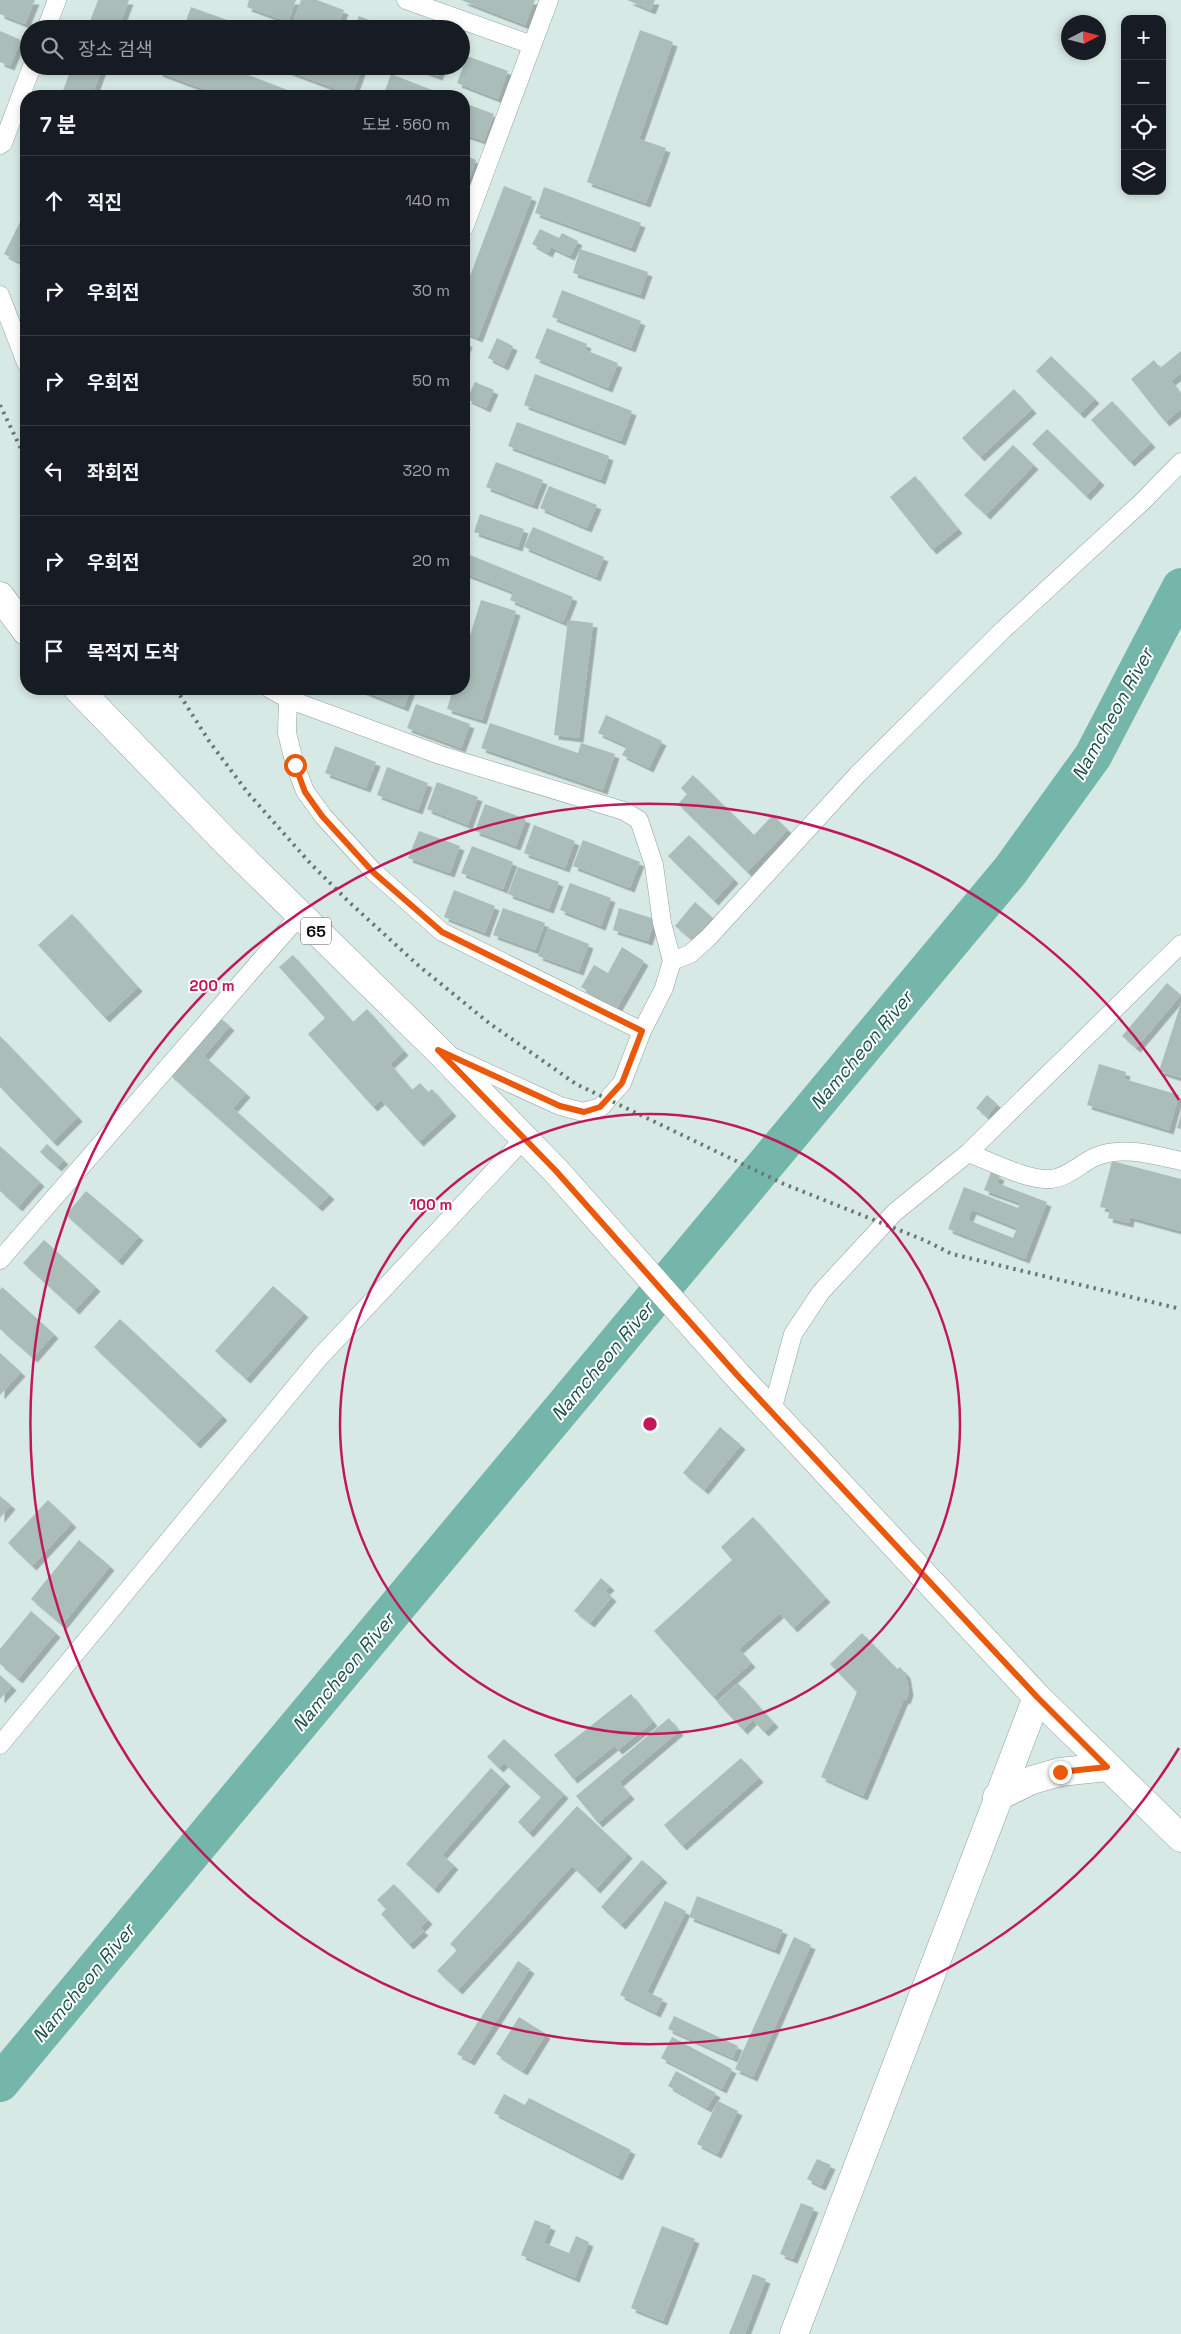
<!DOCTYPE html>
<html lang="ko">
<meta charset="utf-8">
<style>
:root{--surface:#171b24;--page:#242831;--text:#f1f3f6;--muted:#9ea1a6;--line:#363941}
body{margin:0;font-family:"Space Grotesk","Noto Sans KR",sans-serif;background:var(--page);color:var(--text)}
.controls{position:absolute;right:15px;top:15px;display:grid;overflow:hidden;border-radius:10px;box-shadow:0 2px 8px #0003}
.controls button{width:45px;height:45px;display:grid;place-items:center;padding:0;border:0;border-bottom:1px solid var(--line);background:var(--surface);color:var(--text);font:25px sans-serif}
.compass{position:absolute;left:1061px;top:15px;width:45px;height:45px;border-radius:50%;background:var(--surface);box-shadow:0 2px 8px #0003;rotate:84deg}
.stop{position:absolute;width:15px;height:15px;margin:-11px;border:4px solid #ea580c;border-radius:50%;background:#fff}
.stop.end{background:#ea580c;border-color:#fff;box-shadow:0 1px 5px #0008}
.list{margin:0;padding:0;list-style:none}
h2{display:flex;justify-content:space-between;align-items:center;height:65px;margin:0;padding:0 20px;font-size:21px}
h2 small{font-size:16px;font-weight:400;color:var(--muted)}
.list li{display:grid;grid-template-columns:32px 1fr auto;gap:15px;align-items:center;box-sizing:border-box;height:90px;padding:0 20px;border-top:1px solid var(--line)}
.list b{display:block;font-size:19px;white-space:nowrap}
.list em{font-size:16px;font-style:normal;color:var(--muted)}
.icon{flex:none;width:28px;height:28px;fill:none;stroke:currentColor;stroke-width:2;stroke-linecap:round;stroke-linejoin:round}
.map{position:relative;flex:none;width:1181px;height:2334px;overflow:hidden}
.search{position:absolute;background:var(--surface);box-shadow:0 2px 8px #0003;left:20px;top:20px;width:450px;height:55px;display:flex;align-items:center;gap:12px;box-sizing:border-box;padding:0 18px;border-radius:28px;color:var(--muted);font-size:19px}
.panel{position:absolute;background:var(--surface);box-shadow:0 2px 8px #0003;left:20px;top:90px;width:450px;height:605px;border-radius:20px}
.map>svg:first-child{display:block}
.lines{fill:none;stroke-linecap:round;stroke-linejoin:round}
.river{stroke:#74b6a9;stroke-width:38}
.building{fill:#abbdb9;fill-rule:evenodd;filter:url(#shadow)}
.minor-casing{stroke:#90a29e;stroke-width:19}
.primary-casing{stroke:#90a29e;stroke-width:29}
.minor{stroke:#fff;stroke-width:18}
.primary{stroke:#fff;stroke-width:28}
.rail{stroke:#6c7775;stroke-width:4;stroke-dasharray:2.5 5;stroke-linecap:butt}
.route{stroke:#ea580c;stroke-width:6}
.ring{fill:none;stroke:#c2185b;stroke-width:2.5}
.labels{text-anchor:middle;stroke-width:4;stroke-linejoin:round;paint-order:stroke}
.shield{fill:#fff;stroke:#525656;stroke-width:1}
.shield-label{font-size:16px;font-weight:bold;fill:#080e0d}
.water-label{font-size:19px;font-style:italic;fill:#1a5249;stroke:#fff}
.centre{fill:#c2185b;stroke:#fff;stroke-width:2.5}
.ring-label{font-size:15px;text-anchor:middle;font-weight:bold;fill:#c2185b;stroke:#fff;stroke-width:4;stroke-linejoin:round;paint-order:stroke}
</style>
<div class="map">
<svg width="1181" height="2334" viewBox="0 0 1181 2334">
<defs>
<filter id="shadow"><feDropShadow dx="4.5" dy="4.5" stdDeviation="0" flood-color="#0004"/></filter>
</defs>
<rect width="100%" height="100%" fill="#d7e9e5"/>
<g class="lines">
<polyline class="river" points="0,2083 1010,871 1093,756 1181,587"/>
</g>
<g class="building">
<polygon points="0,0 35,0 25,24 0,14"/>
<polygon points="98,0 129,0 118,29 87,29"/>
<polygon points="249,0 296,0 288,22 247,7"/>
<polygon points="301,0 317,0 344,10 337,29 311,29 293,22"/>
<polygon points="461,0 535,0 525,25"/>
<polygon points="627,0 655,0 651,10"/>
<polygon points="191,7 233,22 230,29 183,29"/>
<polygon points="359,16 392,29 354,29"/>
<polygon points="241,22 257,29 238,29"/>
<polygon points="640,30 673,42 639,139 666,148 646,203 587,182"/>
<polygon points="0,31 21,40 10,66 0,62"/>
<polygon points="467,56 508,71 498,99 457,83"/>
<polygon points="72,66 103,66 92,96 61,96"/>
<polygon points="161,66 225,66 298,94 297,96 222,96 158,72"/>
<polygon points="275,66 357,66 362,68 352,95"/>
<polygon points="411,66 442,66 438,76"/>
<polygon points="391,74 432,90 430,96 383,96"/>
<polygon points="156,90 171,96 153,96"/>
<polygon points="464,103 494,114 484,141 464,134"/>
<polygon points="464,155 476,160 466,187 464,186"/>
<polygon points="504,186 532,197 478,338 464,332 464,292"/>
<polygon points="544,187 641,223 631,248 535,213"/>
<polygon points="26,210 26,248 19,262 4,254"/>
<polygon points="540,229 559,238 562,233 578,241 570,256 551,247 548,253 532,244"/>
<polygon points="580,249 648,272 640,295 573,273"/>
<polygon points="562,290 641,321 631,348 552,317"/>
<polygon points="547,328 587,344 585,350 618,363 608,388 535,358"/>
<polygon points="497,338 513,346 504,366 488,358"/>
<polygon points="464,341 468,343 464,352"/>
<polygon points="1181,351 1181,373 1171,381 1181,394 1181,409 1165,422 1131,379 1154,360 1160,368"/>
<polygon points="1051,356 1095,399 1080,414 1036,371"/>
<polygon points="535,374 632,411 621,441 524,405"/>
<polygon points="475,382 494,390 486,408 467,399"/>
<polygon points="1014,389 1032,409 980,457 962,438"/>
<polygon points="1112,401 1151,443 1130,462 1091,420"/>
<polygon points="517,422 609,456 601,480 508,446"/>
<polygon points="1047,429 1100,481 1086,496 1032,444"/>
<polygon points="1013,445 1034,465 986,515 964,495"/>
<polygon points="496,462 543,480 533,505 486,487"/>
<polygon points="915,476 958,529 932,550 890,497"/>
<polygon points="549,486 597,505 587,528 540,508"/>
<polygon points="480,514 524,529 518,547 474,532"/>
<polygon points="533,527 604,557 596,577 524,547"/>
<polygon points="470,555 573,597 563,622 510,600 513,592 464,573"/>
<polygon points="481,600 516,611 482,720 447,709 453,689 464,689 464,655"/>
<polygon points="568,620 593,623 579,738 554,735"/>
<polygon points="358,689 411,689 404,707"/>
<polygon points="416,704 470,724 461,748 407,728"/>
<polygon points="606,715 662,741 649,768 622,755 627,746 598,733"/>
<polygon points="490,723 578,753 581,743 615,754 603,790 481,748"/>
<polygon points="335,746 376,762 366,788 325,773"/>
<polygon points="387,767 428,783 418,810 377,795"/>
<polygon points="693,775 754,835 773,815 788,830 747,872 678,804 687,794 681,788"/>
<polygon points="437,782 478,797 468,825 427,809"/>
<polygon points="485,804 526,819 516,846 475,831"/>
<polygon points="534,825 575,841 565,868 524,853"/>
<polygon points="419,831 460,846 450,873 408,858"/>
<polygon points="689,835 734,879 714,901 668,856"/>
<polygon points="583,840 640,862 630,888 573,866"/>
<polygon points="472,846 513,862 503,889 461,873"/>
<polygon points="518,867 559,882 549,909 508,894"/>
<polygon points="570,883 611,898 601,926 560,910"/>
<polygon points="454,890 495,906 485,933 444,917"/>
<polygon points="695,902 712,917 693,941 675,926"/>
<polygon points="503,908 545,923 535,950 493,935"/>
<polygon points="619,908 655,919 648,941 613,930"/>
<polygon points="72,914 138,987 105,1018 38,945"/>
<polygon points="548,928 589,944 579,971 538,956"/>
<polygon points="622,947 644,961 617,1008 581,987 594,965 608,973"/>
<polygon points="293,955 353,1022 367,1009 404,1051 390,1064 412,1090 420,1083 428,1092 432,1089 452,1112 419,1142 381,1100 373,1107 308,1034 325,1018 279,967"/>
<polygon points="1167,983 1181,995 1136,1048 1122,1036"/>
<polygon points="1181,1003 1181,1078 1159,1071"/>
<polygon points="219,1017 230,1026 204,1056 246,1093 233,1108 330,1195 318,1207 169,1074"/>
<polygon points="0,1036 78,1117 53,1142 0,1087"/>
<polygon points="1099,1064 1126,1072 1124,1079 1179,1095 1169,1130 1087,1105"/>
<polygon points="987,1095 997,1104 987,1117 976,1108"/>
<polygon points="1181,1114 1181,1129 1177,1128"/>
<polygon points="47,1144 64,1160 57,1167 40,1152"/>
<polygon points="0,1146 40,1182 18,1207 0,1191"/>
<polygon points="1112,1161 1181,1179 1181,1231 1130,1217 1129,1223 1108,1218 1110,1209 1100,1207"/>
<path d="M 991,1172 L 1000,1176 L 997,1183 L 1047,1202 L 1025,1259 L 948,1229 L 964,1187 L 1018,1208 L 1020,1203 L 984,1190 ZM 972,1210 L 1017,1228 L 1013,1238 L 968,1220 Z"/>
<polygon points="86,1191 139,1236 118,1261 66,1215"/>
<polygon points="44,1240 96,1287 75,1310 23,1263"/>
<polygon points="273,1286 304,1313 246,1379 215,1351"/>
<polygon points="2,1287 54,1334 33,1358 0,1329 0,1290"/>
<polygon points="120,1319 223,1416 196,1444 94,1347"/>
<polygon points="0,1353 21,1372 0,1395"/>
<polygon points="720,1427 741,1445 704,1490 683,1473"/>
<polygon points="0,1496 11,1505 0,1518"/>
<polygon points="48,1500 72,1523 32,1566 8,1543"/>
<polygon points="753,1517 826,1598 793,1628 780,1613 739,1649 751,1663 713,1697 654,1631 732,1560 721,1547"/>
<polygon points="79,1540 110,1566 62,1625 31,1599"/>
<polygon points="601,1578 610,1586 605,1591 612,1597 590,1623 574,1611"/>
<polygon points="31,1611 56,1633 18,1679 0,1664 0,1649"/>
<polygon points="862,1633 897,1669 900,1667 906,1674 909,1691 906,1700 904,1699 863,1796 821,1777 857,1692 830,1664"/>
<polygon points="0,1675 12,1686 0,1699"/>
<polygon points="738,1683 774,1723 764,1732 753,1720 743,1730 717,1702"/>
<polygon points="631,1694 653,1722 618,1750 614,1746 573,1779 554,1755"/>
<polygon points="669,1718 679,1731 619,1782 630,1795 598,1823 576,1796"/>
<polygon points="504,1739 564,1794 529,1833 518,1822 541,1797 504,1763 499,1768 487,1757"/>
<polygon points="741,1758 759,1778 682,1846 664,1825"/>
<polygon points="491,1768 506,1782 442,1855 454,1865 434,1889 406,1864"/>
<polygon points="577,1806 628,1854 596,1889 572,1866 458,1990 437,1971 457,1950 450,1944"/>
<polygon points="642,1860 663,1878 621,1925 601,1907"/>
<polygon points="394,1884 428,1920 420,1928 424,1931 409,1945 381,1914 386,1909 377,1900"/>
<polygon points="697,1896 783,1930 775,1950 689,1917"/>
<polygon points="665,1901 686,1911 647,1992 663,1999 656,2013 620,1995"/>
<polygon points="794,1937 811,1945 753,2077 735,2069"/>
<polygon points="518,1961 530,1969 470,2061 457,2054"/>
<polygon points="674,2016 738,2046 733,2058 668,2029"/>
<polygon points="519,2017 546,2034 523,2071 496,2054"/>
<polygon points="672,2037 732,2069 722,2089 661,2058"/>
<polygon points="676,2071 716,2093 707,2108 668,2086"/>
<polygon points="504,2094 525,2105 529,2098 631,2150 618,2176 494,2113"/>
<polygon points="718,2101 738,2111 717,2154 697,2144"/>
<polygon points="817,2159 831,2165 821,2186 807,2179"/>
<polygon points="801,2203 814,2208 793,2259 780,2254"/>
<polygon points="535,2220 551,2226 544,2243 569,2253 576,2236 589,2242 575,2278 521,2255"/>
<polygon points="662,2226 695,2239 663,2321 631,2308"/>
<polygon points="753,2274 766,2279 745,2334 729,2334"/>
</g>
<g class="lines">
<g class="minor-casing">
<g id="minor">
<polyline points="406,0 532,45"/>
<polyline points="46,29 57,0"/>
<polyline points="0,145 3,143 32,66"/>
<polyline points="464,228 549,0"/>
<polyline points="0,295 26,363"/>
<polyline points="270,689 288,699 440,755 624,811 639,820 654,865 662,923 672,961 664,988 642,1031 622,1083 601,1107 583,1112 560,1106 453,1057"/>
<polyline points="291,689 288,699 287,733 295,765 305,791 323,816 373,871 442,932 642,1031"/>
<polyline points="672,961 690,954 708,938 858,774 1004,629 1142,502 1181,462"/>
<path d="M 968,1153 C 991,1161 1027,1181 1051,1179 C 1067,1178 1081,1163 1095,1157 C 1122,1145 1154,1155 1181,1161"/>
<polyline points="0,1260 300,915"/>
<polyline points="772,1411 793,1334 821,1292 895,1212 968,1153 1181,944"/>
<polyline points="0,1745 319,1358 524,1139"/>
</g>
</g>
<g class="primary-casing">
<g id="primary">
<polyline points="0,596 26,631"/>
<polyline points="78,689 228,844 438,1050 556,1171 737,1375 1037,1697 1181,1838"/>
<polyline points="997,1797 1032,1780 1060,1772 1107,1767"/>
<polyline points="794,2334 1037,1697"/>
</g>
</g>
<use href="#minor" class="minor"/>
<use href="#primary" class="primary"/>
<g class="rail">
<polyline points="0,405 26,459"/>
<polyline points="176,689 209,741 248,793 310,863 349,902 419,966 489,1023 576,1084 784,1184 924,1240 952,1254 1181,1309"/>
</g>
</g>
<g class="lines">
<polyline class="route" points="295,765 305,792 322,816 373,872 442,932 642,1031 622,1083 600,1107 584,1112 560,1106 438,1050 556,1171 737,1375 1037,1697 1107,1767 1060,1772"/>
</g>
<g class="ring">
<circle cx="650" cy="1424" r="310"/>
<path d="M1179 1748A620 620 0 1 1 1179 1100"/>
</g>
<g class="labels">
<rect class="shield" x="301" y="917.5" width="30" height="27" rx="4"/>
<g class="shield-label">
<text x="316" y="937">65</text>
</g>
<g class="water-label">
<text transform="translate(1112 714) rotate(-61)" y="7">Namcheon River</text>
<text transform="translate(861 1050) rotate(-50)" y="7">Namcheon River</text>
<text transform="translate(602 1361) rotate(-50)" y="7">Namcheon River</text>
<text transform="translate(343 1672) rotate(-50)" y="7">Namcheon River</text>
<text transform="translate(83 1983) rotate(-50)" y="7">Namcheon River</text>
</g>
</g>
<circle cx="650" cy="1424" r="8" class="centre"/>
<g class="ring-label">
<text x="212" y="991">200 m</text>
<text x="431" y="1210">100 m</text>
</g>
</svg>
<div class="controls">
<button>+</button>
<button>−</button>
<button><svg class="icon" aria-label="locate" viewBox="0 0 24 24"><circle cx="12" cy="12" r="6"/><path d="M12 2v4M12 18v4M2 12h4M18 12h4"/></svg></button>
<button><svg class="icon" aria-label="layers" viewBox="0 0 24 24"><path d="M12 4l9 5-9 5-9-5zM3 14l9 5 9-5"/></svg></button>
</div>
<svg class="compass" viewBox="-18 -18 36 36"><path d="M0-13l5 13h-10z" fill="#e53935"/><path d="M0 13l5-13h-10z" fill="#9ea1a6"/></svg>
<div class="stop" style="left:295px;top:765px"></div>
<div class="stop end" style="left:1060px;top:1772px"></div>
<div class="search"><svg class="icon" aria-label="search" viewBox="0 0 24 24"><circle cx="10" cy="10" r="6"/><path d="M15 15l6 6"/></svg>장소 검색</div>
<section class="panel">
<h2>7 분<small>도보 · 560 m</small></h2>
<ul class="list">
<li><svg class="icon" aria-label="ahead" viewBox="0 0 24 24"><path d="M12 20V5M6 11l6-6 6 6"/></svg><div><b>직진</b></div><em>140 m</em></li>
<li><svg class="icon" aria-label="right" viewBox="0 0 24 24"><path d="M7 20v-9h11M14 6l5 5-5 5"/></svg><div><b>우회전</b></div><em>30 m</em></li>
<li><svg class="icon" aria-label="right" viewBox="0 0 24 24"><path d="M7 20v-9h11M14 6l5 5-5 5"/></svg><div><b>우회전</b></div><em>50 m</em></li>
<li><svg class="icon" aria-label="left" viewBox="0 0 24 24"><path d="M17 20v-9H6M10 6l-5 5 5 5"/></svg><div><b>좌회전</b></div><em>320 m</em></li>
<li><svg class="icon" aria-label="right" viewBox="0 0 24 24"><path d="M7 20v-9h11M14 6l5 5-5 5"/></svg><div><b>우회전</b></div><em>20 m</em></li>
<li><svg class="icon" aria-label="arrive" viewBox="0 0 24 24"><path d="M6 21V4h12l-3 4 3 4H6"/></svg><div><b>목적지 도착</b></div></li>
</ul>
</section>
</div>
